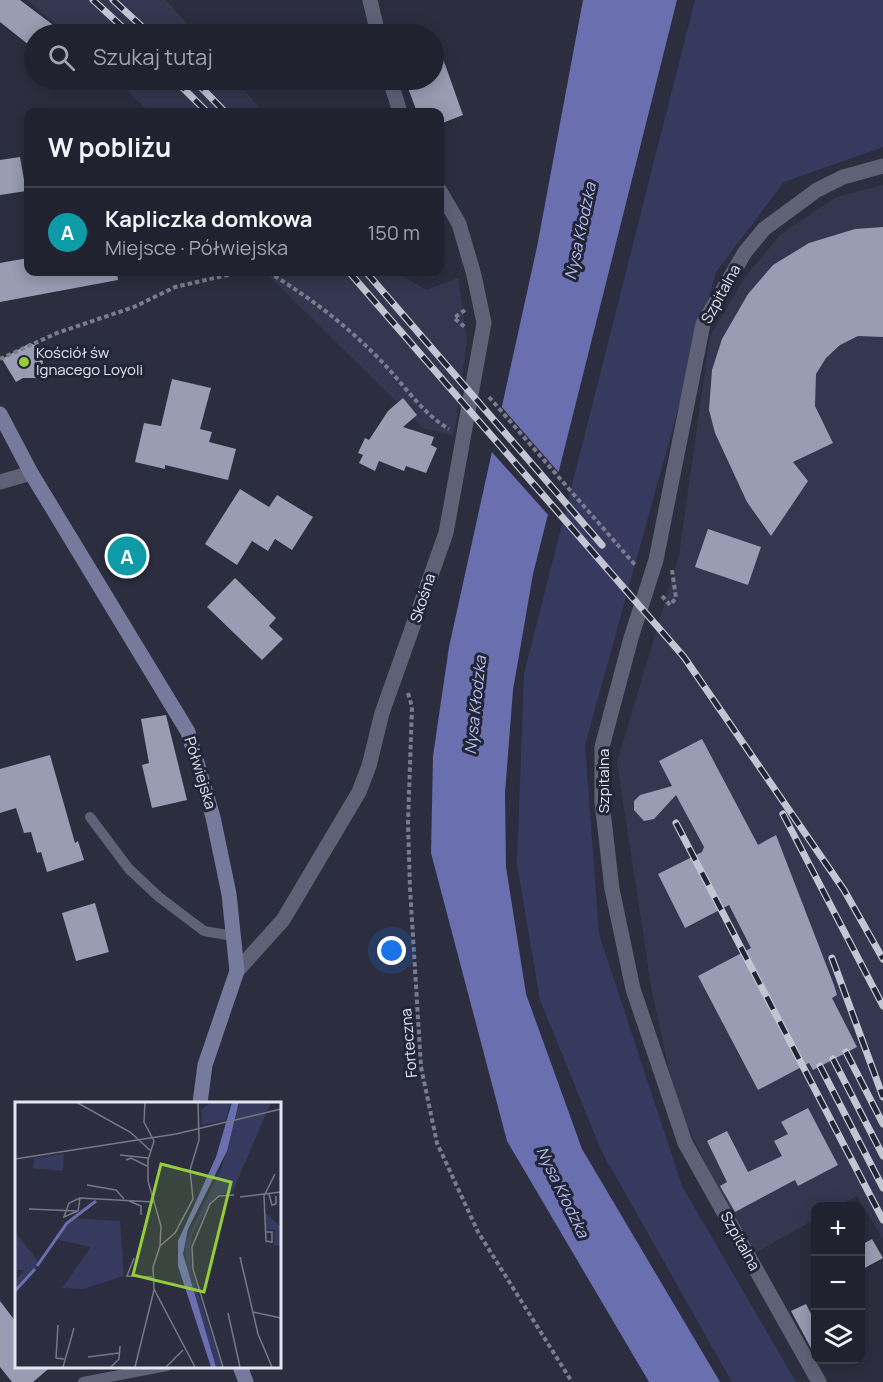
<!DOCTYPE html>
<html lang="pl">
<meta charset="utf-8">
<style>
:root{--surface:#212230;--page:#2d2f3c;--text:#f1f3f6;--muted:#a2a4ab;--line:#3e3f4c;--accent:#95cc3b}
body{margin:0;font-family:Manrope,sans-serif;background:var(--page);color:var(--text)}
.controls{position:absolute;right:18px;bottom:18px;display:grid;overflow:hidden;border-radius:12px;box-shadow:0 3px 15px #0003}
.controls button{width:54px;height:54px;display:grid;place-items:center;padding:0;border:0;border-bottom:2px solid var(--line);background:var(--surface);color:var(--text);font:30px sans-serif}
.you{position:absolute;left:392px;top:951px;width:21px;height:21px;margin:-15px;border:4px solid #fff;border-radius:50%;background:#1a73e8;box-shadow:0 0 0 9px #1a73e833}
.badge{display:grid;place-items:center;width:39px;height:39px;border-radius:50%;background:var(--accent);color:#fff;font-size:20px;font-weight:700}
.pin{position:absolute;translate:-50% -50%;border:3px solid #fff;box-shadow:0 2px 6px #0006}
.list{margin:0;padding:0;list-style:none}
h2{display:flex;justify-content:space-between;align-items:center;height:78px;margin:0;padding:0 24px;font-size:26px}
h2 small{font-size:20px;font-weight:400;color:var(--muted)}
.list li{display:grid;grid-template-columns:39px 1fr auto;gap:18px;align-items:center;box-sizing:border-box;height:90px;padding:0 24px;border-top:2px solid var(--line)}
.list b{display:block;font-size:22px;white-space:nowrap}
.list p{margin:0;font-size:20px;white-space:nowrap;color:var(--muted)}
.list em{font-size:20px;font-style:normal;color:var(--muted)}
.icon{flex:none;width:33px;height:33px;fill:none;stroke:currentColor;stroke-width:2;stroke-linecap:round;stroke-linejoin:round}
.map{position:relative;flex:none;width:883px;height:1382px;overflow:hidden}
.search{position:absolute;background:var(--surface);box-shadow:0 3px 15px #0003;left:24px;top:24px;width:420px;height:66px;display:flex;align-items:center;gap:15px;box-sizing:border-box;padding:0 21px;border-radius:33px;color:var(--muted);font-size:22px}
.panel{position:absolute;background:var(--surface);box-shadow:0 3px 15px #0003;left:24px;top:108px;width:420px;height:168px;border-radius:12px}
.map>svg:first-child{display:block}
.built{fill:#34374f}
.green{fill:#363a5f}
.water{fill:#696faf}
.pier{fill:#2c2e40}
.building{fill:#999cb2}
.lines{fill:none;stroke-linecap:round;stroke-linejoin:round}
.path{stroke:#7a7c8c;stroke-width:4;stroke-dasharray:4.5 3;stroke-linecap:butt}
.lane{stroke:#5f6276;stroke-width:10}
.street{stroke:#5f6276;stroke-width:15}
.secondary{stroke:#767b9e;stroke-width:15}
.rail-casing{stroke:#c3c5d2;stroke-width:7}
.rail{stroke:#222536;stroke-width:4.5;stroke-dasharray:14;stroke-linecap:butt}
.poi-dot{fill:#95cc3b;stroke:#222536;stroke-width:2}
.labels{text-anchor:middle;stroke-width:6;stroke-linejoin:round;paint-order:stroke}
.street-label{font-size:15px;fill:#e4e6f2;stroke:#222536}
.poi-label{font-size:15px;fill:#e4e6f2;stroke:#222536;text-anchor:start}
.water-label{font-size:16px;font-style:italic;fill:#b6bdf3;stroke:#222536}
.inset-river{fill:none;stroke:#696faf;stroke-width:3}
.inset-road{fill:none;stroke:#767887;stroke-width:1.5}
.view{fill:#95cc3b;fill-opacity:0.15;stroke:#95cc3b;stroke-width:3}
.inset-edge{fill:none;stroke:#e4e6f2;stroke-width:3}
</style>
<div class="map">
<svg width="883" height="1382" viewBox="0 0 883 1382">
<rect width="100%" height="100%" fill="#2c2e40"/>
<g class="built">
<polygon points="27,0 166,0 196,34 68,34"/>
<polygon points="117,80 235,80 263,112 149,112"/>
<polygon points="883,185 883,1239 857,1196 838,1206 816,1206 815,1219 752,1255 677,1106 652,992 617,762 679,555 710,336 745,277 780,235 837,197"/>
<polygon points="265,272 396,272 426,290 458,278 467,341 454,436 423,428"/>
</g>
<polygon class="green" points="695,0 883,0 883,147 784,182 716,272 585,745 599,934 682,1186 796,1382 732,1382 602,1152 540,1000 517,864 524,674"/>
<polygon class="water" points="583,0 677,0 533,574 513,690 505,793 506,867 526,994 582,1149 720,1382 649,1382 507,1141 431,853 433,756 449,647 537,247"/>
<polygon class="pier" points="500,405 561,475 550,517 490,450"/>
<g class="building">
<polygon points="0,0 20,0 65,34 34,34 34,49 0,22"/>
<polygon points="436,39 463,115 440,124 440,112 417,112 405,80 434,80 434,40"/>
<polygon points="20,157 26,191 0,195 0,160"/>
<polygon points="883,227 883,337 858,336 840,345 826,358 816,374 815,406 833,443 793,462 808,481 771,536 747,502 715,433 709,410 712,370 722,339 748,294 773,265 809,243 855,229"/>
<polygon points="28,258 28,272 117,272 118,280 0,302 0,263"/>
<polygon points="30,343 39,347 44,357 42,366 51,378 23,378 16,382 2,359"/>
<polygon points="172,379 211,388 200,429 212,432 209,442 236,449 228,480 165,465 165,469 135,462 144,423 161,426"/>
<polygon points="403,398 417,415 403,427 434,437 431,445 437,448 426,473 406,466 404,471 379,461 375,471 359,463 363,455 358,453 365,438 369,440 388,411"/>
<polygon points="240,489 269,507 277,495 313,517 292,550 275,539 268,551 252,541 237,565 205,544"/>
<polygon points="708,529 761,547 748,585 695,567"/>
<polygon points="235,578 276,618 269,626 283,639 262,660 207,607"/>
<polygon points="166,715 187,800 152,808 142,765 149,763 141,719"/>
<polygon points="702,739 758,845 776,835 834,985 837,995 832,998 857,1047 813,1070 809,1063 758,1090 698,976 751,948 729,905 685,928 658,874 702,852 704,847 676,795 654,819 644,821 634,810 634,801 640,795 672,786 659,761"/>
<polygon points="50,755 75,843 78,841 84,860 47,872 41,852 37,853 31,832 24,833 16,808 0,813 0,769"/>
<polygon points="95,903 109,952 76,961 62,913"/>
<polygon points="808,1108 838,1165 798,1186 795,1180 735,1212 720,1186 727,1182 707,1141 727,1131 748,1172 782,1156 774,1141 788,1134 781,1122"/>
<polygon points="872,1239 883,1258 861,1270 861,1245"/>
<polygon points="0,1301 16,1322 16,1365 53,1365 33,1382 12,1382 0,1367"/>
<polygon points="806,1304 816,1323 816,1351 813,1352 791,1311"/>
</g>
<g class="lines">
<g class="path">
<path d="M 268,272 C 311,298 349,327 384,364 C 404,385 423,414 449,429"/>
<polyline points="465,310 454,318 466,328"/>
<polyline points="0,359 57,333 134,307 175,287 241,272"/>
<polyline points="489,397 636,566"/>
<polyline points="662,596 670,605 676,598 672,570"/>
<polyline points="408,693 412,707 408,823 410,888 421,1067 437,1143 478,1232 572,1382"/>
</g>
<g class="lane">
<polyline points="90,817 129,869 159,897 204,931 233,936"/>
<polyline points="83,1382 167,1366"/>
</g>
<g class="street">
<polyline points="370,0 378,34"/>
<polyline points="390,80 400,112"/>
<polyline points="0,482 31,473"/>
<polyline points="237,971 283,920 359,792 369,766 382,713 446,533 484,323 474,275 459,224 440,191"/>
<polyline points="819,1382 685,1143 633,989 612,889 602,802 602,747 631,638 656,560 703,324 745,252 764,229 817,190 843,177 883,166"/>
</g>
<g class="secondary">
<polyline points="0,414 31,473 188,732 213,817 229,894 237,971 205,1065 200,1103"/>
<polyline points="240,1366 246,1382"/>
</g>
<g class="rail-casing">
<g id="rail">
<polyline points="93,0 130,34"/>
<polyline points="113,0 150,34"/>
<polyline points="175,80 207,112"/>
<polyline points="194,80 225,112"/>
<polyline points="349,272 684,657 844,890 883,959"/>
<polyline points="366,272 602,545"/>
<polyline points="783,814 883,1006"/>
<polyline points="676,823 883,1220"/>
<polyline points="832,958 883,1097"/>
<polyline points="846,1052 883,1124"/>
<polyline points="833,1059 883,1156"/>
<polyline points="820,1066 883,1188"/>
</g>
</g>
<use href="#rail" class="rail"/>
</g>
<circle class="poi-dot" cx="24" cy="362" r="6"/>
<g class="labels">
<g class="street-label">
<text transform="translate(721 294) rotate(-61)" y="5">Szpitalna</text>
<text transform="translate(423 598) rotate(-72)" y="5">Skośna</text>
<text transform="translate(200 773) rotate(73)" y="5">Półwiejska</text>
<text transform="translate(604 781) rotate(-90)" y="5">Szpitalna</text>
<text transform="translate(409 1043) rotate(-95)" y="5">Forteczna</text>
<text transform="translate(740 1241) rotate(61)" y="5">Szpitalna</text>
</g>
<g class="poi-label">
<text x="36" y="358">Kościół św<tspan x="36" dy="17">Ignacego Loyoli</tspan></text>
</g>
<g class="water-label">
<text transform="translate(580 231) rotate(-78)" y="6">Nysa Kłodzka</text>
<text transform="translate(475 705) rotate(-84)" y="6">Nysa Kłodzka</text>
<text transform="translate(563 1192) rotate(64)" y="6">Nysa Kłodzka</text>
</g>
</g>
<g transform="translate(15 1102)">
<rect width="266" height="266" fill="#2c2e40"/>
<path d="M 196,0 L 215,0 L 211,18 L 187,23 L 186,8 ZM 225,0 L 256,0 L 217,91 L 205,92 L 197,98 L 177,133 L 175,149 L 177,171 L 207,265 L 201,265 L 171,166 L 170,141 L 207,65 ZM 49,52 L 48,69 L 18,66 L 19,56 ZM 250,111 L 265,124 L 265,144 L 259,143 L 260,128 L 250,127 ZM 57,116 L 105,119 L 109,174 L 68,187 L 47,186 L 76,145 L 40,137 ZM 0,130 L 25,162 L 0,187 L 0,178 L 10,168 L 0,168 Z" fill="#363a5f"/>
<path d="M 217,0 L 224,0 L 212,49 L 173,127 L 168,152 L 201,265 L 196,265 L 163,164 L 163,139 L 201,55 Z" fill="#696faf"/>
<path class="inset-river" d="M 22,164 L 52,121 L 81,99M 0,189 L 20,167"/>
<path class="inset-road" d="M 61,0 L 115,30 L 136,49M 130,0 L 129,20 L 139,39 L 133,58 L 133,79 L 146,124 L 145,144 L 138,165 L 139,187 L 180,265M 105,53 L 133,56M 0,57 L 161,32 L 266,7M 111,58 L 116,56 L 132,64M 72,83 L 101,88 L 109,97M 254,92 L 257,103 L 261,102 L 261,94M 249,94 L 251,139 L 257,140 L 257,130 L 251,130M 249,94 L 260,72M 225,95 L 266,90M 65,96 L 63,109 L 49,115 L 54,101 L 65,96 L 139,100M 114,99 L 126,104 L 126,113M 14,107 L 62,109M 145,144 L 160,131 L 178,97 L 175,68 L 184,38 L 183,0M 225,155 L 243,232 L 257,265M 119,156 L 112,174 L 137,175M 238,210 L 266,216M 213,211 L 225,265M 43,223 L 41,256 L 49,257M 73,255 L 104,251M 48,265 L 59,226M 96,265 L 104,257 L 105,244M 120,265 L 139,188M 151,265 L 168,248M 208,265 L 178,167 L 177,145 L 195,102 L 204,94 L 219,93"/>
<path class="view" d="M 146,62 L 216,80 L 189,190 L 118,173 Z"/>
<rect width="266" height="266" class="inset-edge"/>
</g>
</svg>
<div class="controls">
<button>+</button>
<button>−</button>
<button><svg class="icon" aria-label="layers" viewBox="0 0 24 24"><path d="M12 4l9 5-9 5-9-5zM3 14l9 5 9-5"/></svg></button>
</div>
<div class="you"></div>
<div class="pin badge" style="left:127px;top:556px;background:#0f9aa8">A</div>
<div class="search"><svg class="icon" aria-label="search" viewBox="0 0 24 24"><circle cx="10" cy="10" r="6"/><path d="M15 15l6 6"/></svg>Szukaj tutaj</div>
<section class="panel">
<h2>W pobliżu<small></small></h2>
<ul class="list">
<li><span class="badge" style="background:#0f9aa8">A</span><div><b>Kapliczka domkowa</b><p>Miejsce · Półwiejska</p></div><em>150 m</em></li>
</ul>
</section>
</div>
